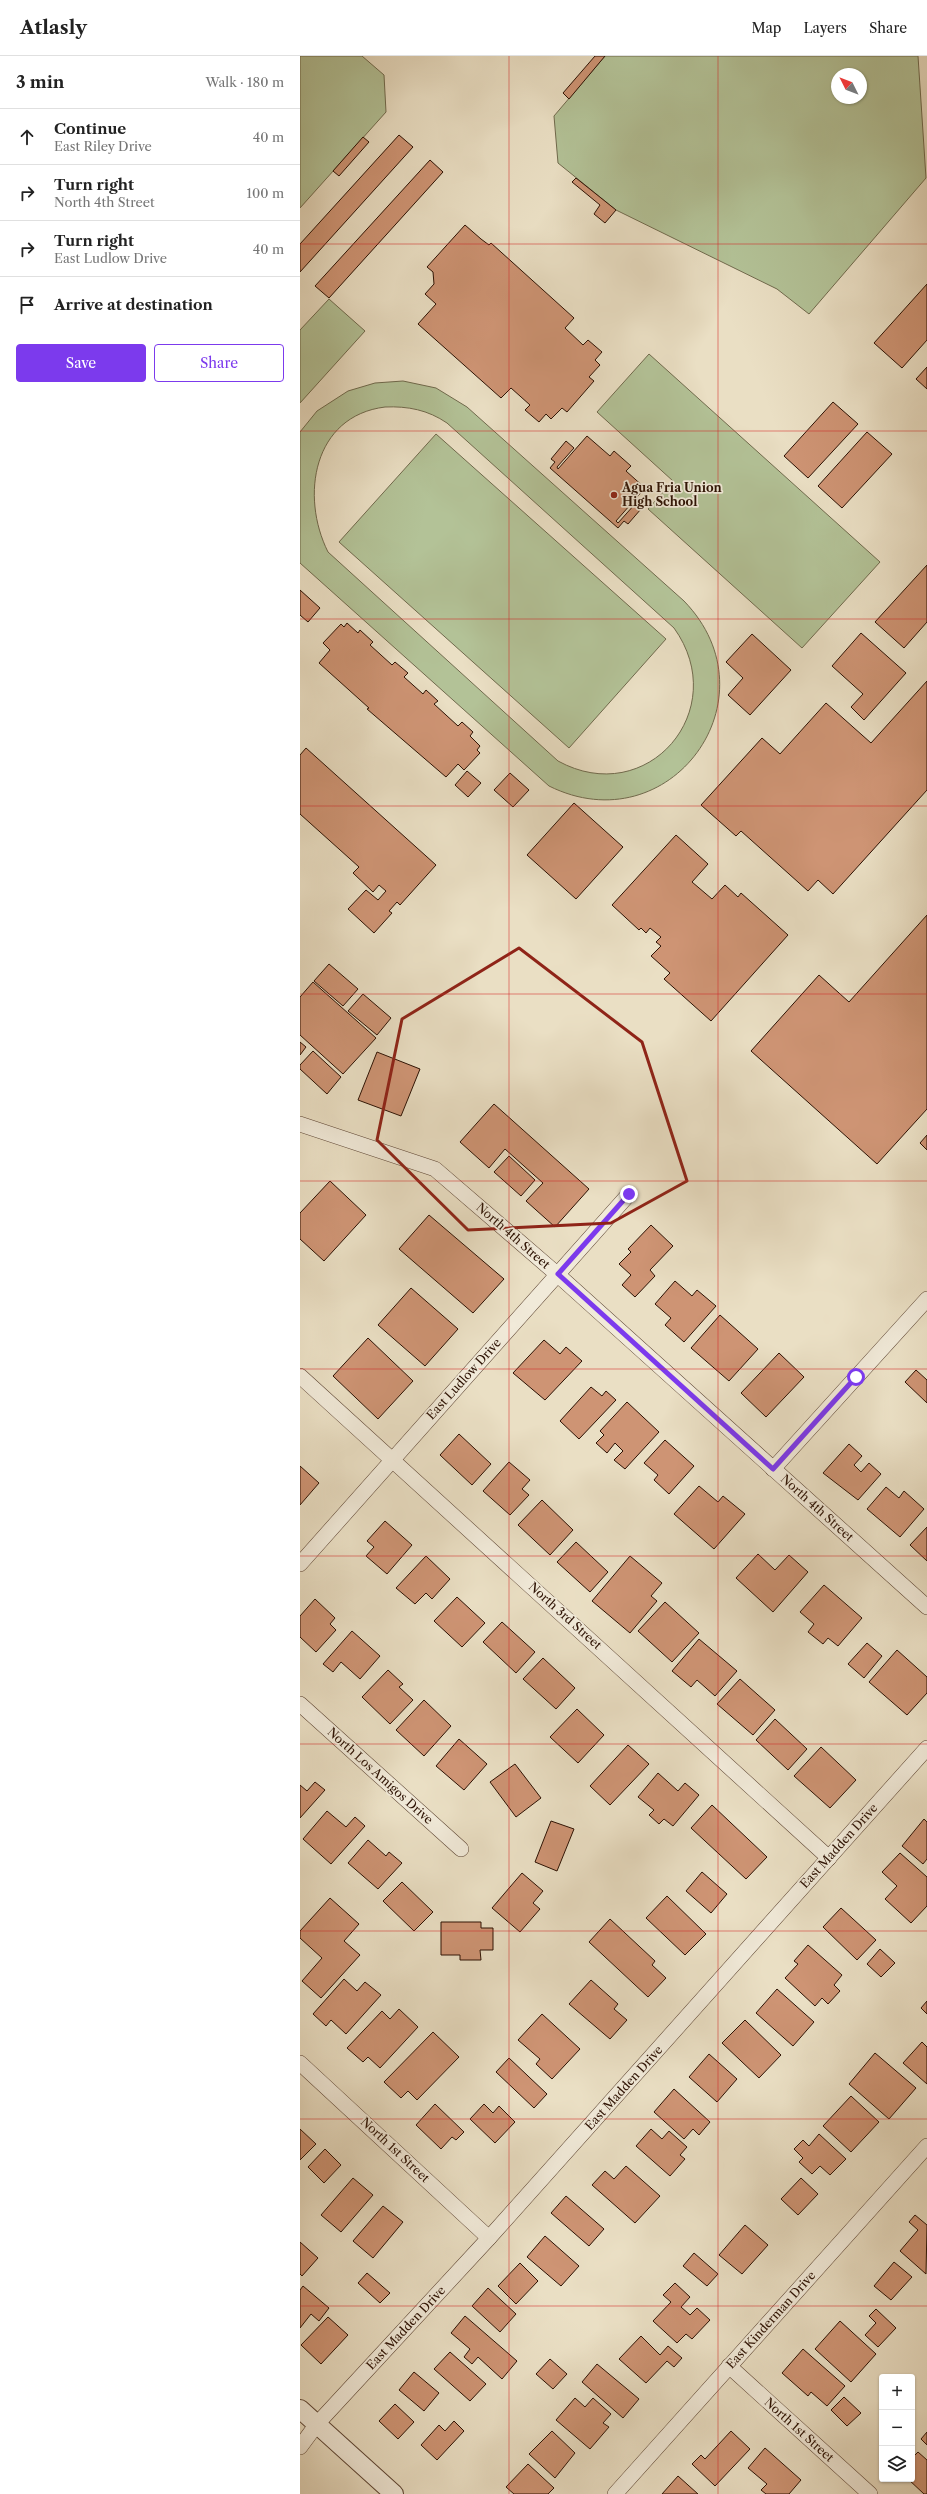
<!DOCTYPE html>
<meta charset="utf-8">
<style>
:root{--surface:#fff;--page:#f2f2f2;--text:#222;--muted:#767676;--line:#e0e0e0;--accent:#7c3aed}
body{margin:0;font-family:"Libre Caslon Text",serif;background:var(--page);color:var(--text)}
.controls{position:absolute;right:12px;bottom:12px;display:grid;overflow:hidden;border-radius:4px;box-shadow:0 1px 3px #0004}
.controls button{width:36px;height:36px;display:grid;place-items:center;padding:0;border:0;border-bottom:1px solid var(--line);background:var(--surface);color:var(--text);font:20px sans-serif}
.compass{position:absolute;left:531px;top:12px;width:36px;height:36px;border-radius:50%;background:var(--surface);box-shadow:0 1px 3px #0004;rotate:312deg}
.stop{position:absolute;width:12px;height:12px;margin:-9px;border:3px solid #7c3aed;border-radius:50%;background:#fff}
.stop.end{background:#7c3aed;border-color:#fff;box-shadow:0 1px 4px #0008}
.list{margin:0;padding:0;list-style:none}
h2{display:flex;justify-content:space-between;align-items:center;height:52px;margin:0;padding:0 16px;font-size:17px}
h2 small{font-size:13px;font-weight:400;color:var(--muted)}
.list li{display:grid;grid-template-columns:26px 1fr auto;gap:12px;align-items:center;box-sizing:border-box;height:56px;padding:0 16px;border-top:1px solid var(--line)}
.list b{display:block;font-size:15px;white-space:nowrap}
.list p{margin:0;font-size:13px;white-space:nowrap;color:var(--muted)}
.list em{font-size:13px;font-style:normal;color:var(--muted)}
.actions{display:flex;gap:8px;padding:12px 16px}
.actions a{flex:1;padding:9px 0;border:1px solid var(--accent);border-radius:4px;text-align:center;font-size:14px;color:var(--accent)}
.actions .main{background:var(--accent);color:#fff}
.icon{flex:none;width:22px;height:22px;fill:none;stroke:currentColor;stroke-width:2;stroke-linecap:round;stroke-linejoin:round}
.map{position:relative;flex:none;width:627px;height:2438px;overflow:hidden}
header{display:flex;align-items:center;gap:24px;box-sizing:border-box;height:56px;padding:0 20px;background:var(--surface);border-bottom:1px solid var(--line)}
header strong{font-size:19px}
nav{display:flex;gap:22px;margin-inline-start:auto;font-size:14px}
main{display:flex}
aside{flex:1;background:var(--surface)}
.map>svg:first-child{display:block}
.green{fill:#b3c297;stroke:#706a4d;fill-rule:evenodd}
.building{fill:#ce9474;stroke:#2c1103}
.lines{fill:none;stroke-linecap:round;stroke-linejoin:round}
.minor-casing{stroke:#5c4433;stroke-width:16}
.tertiary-casing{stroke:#5c4433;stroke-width:20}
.minor{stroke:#f1ead9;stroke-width:15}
.tertiary{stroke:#f1ead9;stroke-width:18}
.route{stroke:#7c3aed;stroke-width:5}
.marked{fill:none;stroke:#8f2418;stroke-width:3;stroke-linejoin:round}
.grid{fill:none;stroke:#d62828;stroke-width:1;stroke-opacity:0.55}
.poi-dot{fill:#8f2418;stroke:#f1ead9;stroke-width:1.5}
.labels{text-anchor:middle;stroke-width:3.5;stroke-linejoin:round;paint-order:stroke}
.poi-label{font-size:12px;font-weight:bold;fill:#2c1103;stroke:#f1ead9;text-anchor:start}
.street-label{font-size:12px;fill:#2c1103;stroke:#f1ead9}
</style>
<header>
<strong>Atlasly</strong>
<nav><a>Map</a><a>Layers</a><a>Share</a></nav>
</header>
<main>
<aside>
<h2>3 min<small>Walk · 180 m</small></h2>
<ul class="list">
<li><svg class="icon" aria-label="ahead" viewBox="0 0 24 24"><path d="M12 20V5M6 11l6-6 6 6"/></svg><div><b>Continue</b><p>East Riley Drive</p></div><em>40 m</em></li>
<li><svg class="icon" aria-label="right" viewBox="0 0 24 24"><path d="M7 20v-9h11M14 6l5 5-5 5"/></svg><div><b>Turn right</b><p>North 4th Street</p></div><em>100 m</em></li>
<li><svg class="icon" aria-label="right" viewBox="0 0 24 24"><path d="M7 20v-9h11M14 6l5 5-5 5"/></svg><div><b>Turn right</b><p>East Ludlow Drive</p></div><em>40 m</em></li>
<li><svg class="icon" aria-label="arrive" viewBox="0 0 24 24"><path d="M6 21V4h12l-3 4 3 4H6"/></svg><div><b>Arrive at destination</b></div></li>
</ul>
<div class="actions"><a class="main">Save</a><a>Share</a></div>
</aside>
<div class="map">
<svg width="627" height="2438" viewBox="0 0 627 2438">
<rect width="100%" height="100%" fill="#eadfc4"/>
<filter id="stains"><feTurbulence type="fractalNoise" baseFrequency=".005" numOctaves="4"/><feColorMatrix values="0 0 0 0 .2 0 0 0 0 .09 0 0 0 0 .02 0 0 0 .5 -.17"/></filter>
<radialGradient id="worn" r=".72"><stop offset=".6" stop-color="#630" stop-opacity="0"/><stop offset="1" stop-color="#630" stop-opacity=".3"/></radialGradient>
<g class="green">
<polygon points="0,0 62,0 84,19 86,56 0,152"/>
<path d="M 305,0 L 618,0 L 626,122 L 509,258 L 477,233 L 316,154 L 258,107 L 254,60 ZM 537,18 L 561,18 L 561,42 L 537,42 Z"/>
<polygon points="29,243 65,275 0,347 0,274"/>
<polygon points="349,298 580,506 502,592 348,453 373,425 297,356"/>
<path d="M 103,325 L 136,332 L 167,351 L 384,545 C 478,642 370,790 249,730 L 0,507 L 0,376 L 17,355 L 48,335 L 75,327 ZM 85,351 C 108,350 128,354 147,367 L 374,572 C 433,654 347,754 258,705 L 28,496 C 0,440 13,360 85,351 Z"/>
<polygon points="136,378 366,583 269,692 39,486"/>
</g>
<g class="building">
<polygon points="295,0 305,0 269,43 263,37"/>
<polygon points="99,79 113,91 0,216 0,188"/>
<polygon points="63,81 69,86 39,120 33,115"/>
<polygon points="130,104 143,116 29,242 15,230"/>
<polygon points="276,122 316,154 305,167 294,158 300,149 272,126"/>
<polygon points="165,169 181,183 189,189 191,187 274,262 265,272 283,289 288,284 302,296 295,304 300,309 289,321 294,325 267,356 262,352 251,363 246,358 239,366 225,354 230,349 211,332 201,342 118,268 136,248 125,238 134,228 133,216 127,211"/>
<polygon points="627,228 627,284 602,312 574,287"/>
<polygon points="627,311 627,333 616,323"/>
<polygon points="533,346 558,368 508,422 484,400"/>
<polygon points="567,376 592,398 542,452 518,430"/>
<polygon points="287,380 310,400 314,395 331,410 326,415 345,432 316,465 318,467 335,448 341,453 328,468 324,465 318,472 250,412 255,406 251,403 266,385 274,392 257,411 258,413"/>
<polygon points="627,509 627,566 604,592 575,566"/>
<polygon points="0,534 20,552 8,566 0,559"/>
<polygon points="47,567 58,577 60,574 73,586 70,589 92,609 95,606 108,617 104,621 123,638 126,634 138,645 134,648 158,670 162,666 173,676 170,680 180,690 177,694 180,697 164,714 158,708 146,721 67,653 69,652 19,607 30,594 23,587 41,568 44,571"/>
<polygon points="561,577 606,617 564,664 551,651 563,638 532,610"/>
<polygon points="452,578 491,614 450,659 428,639 443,622 426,606"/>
<polygon points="627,625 627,734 533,838 518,824 508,835 441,775 436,780 401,749 462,682 480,698 526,647 571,687"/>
<polygon points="6,692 136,809 100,849 97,846 89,855 92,857 74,877 48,853 66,834 78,844 86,835 79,829 73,836 53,817 59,811 0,758 0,699"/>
<polygon points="167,715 181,727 168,741 155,729"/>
<polygon points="210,717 229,734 213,751 194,734"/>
<polygon points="274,747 323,791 276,843 227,799"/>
<polygon points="376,779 408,808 392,826 412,843 425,829 438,841 441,837 488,879 411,965 364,923 370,917 351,900 361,890 356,886 361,881 350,872 346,877 341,872 339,874 312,849"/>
<polygon points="627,859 627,1053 577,1108 451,995 519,919 549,946"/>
<polygon points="29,908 58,933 43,950 14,925"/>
<polygon points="13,926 76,982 43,1018 0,979 0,941"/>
<polygon points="63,938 91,962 77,979 48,955"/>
<polygon points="0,986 6,991 0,999"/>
<polygon points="13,995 41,1021 27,1038 0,1013 0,1009"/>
<polygon points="77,996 120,1013 101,1060 58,1044"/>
<polygon points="194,1048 289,1133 255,1171 226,1145 243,1127 205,1093 189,1112 160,1086"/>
<polygon points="627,1079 627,1094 620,1087"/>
<polygon points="209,1100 235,1124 221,1140 194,1116"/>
<polygon points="30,1125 66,1159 24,1205 0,1183 0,1157"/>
<polygon points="129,1159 204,1223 173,1257 99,1193"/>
<polygon points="351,1169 373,1190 350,1214 355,1220 335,1241 322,1229 331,1219 319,1208 331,1196 328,1193"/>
<polygon points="375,1225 392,1240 397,1234 416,1250 384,1286 365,1269 371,1262 355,1248"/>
<polygon points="111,1232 158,1273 125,1310 78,1269"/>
<polygon points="420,1259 458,1293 429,1325 391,1292"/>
<polygon points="68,1282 113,1325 78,1363 33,1320"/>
<polygon points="244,1284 260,1298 266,1291 282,1305 245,1344 213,1317"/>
<polygon points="479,1297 504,1321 466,1361 441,1337"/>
<polygon points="616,1314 627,1324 627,1347 605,1326"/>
<polygon points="291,1331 302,1340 306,1335 316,1344 279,1383 260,1365"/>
<polygon points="327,1346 359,1376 325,1413 314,1404 323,1395 315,1387 307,1397 296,1387 304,1379 300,1375"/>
<polygon points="159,1378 191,1408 172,1429 140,1399"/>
<polygon points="365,1384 394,1410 369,1438 354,1424 358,1419 344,1407"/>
<polygon points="549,1388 562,1400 554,1409 561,1416 569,1407 581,1418 558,1444 523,1417"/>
<polygon points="209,1406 230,1424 222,1433 229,1439 210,1459 183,1435"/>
<polygon points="0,1410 19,1427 0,1449"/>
<polygon points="399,1430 418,1446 423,1440 445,1458 414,1493 374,1458"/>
<polygon points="586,1431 599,1442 604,1435 624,1453 600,1481 567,1453"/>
<polygon points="242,1444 273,1474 250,1499 218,1469"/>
<polygon points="85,1465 112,1489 87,1518 66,1500 74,1491 67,1485"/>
<polygon points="627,1471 627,1505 610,1489"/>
<polygon points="276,1486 308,1516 290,1536 257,1506"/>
<polygon points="458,1498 475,1514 489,1499 508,1516 473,1556 436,1522"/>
<polygon points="126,1500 150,1523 132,1543 126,1537 115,1548 96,1532"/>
<polygon points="330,1500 362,1527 351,1540 357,1545 330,1577 292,1545"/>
<polygon points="524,1529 562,1562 538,1590 528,1582 523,1588 508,1576 514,1568 500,1556"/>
<polygon points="157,1541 185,1567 162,1591 134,1565"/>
<polygon points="15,1543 35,1562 30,1568 36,1574 16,1596 0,1581 0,1560"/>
<polygon points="365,1546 399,1577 372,1606 338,1575"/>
<polygon points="202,1566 235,1596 216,1617 183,1586"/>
<polygon points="52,1575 80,1600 60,1623 41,1606 33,1616 23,1608"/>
<polygon points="399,1583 437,1615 415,1640 397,1624 391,1631 372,1615"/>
<polygon points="567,1587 582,1600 564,1622 548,1608"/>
<polygon points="597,1594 627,1621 627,1637 607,1659 569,1626"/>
<polygon points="243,1602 275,1632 256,1653 223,1623"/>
<polygon points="88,1614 103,1628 99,1631 113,1644 90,1668 62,1641"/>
<polygon points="440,1623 475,1654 453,1679 417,1648"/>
<polygon points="124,1644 151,1670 124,1700 96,1674"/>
<polygon points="277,1653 304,1679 278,1707 250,1681"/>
<polygon points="475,1663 507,1693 488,1714 456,1684"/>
<polygon points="159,1683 187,1708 164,1734 136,1710"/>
<polygon points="328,1689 349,1708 310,1749 290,1730"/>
<polygon points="521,1691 556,1724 530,1752 494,1720"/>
<polygon points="215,1708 241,1742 216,1761 190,1726"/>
<polygon points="358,1717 378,1735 385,1727 399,1739 373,1770 364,1763 359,1768 349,1759 354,1754 338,1741"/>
<polygon points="15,1726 25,1734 0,1762 0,1729 7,1735"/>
<polygon points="412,1749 467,1801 446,1823 391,1772"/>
<polygon points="27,1755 46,1771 55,1761 65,1770 31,1808 3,1783"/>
<polygon points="624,1763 627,1766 627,1803 623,1808 602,1790"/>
<polygon points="251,1765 274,1773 257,1815 235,1806"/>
<polygon points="68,1784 86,1800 89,1796 102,1807 78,1833 48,1807"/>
<polygon points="600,1797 627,1821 627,1850 611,1867 585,1843 597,1830 582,1816"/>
<polygon points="402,1816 427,1838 411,1857 386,1835"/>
<polygon points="222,1817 243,1835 233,1847 240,1853 220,1876 192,1852"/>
<polygon points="102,1826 133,1856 114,1875 83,1845"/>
<polygon points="367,1840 406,1878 385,1899 346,1862"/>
<polygon points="30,1842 59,1868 44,1885 60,1899 21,1942 2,1925 22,1902 0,1882 0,1875"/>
<polygon points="541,1852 576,1884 557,1904 523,1871"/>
<polygon points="310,1863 355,1905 352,1909 366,1922 348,1941 289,1886"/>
<polygon points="141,1866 181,1866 181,1872 193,1872 193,1894 180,1894 181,1904 160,1904 160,1899 141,1899"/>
<polygon points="508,1889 542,1919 534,1929 540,1935 528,1948 522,1942 515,1950 485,1922 498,1908 494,1905"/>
<polygon points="580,1893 595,1907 581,1921 567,1908"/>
<polygon points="44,1923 57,1935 65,1926 81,1939 46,1978 31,1964 26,1970 13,1958"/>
<polygon points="291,1924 318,1948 314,1953 327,1964 310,1983 269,1948"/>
<polygon points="477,1933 514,1966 493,1990 456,1957"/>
<polygon points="627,1945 627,1958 621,1952"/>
<polygon points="99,1953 118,1971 80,2012 68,2001 63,2006 47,1992 82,1955 90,1963"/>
<polygon points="242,1958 280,1993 252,2023 236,2008 240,2003 218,1984"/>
<polygon points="445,1964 481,1999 459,2022 422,1987"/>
<polygon points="133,1976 159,2001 117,2044 108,2035 101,2042 84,2026"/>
<polygon points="622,1986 627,1991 627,2028 603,2007"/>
<polygon points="575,1997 616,2032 589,2063 549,2028"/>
<polygon points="409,1998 437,2023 417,2046 389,2021"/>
<polygon points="209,2002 247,2038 234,2052 196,2016"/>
<polygon points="374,2033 410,2066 399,2079 393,2073 384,2083 354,2056"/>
<polygon points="551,2040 579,2066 551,2096 523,2070"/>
<polygon points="135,2048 164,2076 156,2084 152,2081 141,2093 116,2069"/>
<polygon points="184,2048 193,2057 199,2050 215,2066 195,2087 170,2063"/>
<polygon points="0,2073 16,2088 0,2104"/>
<polygon points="351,2073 362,2083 369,2075 387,2091 380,2099 385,2103 370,2120 336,2090"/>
<polygon points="519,2078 546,2103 530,2119 520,2110 512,2118 499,2106 503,2102 494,2093 503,2084 509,2090"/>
<polygon points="25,2093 41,2109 24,2127 8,2111"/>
<polygon points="326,2110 360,2140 335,2167 292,2129 305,2115 314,2123"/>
<polygon points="53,2122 73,2139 41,2176 21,2159"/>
<polygon points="501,2122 518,2138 498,2159 481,2143"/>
<polygon points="266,2140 304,2173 289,2190 251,2157"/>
<polygon points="83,2150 103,2166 73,2202 53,2185"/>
<polygon points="615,2159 627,2169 626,2218 600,2195 618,2174 609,2166"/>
<polygon points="445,2169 468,2189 442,2218 419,2199"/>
<polygon points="245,2180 279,2210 261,2230 227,2201"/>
<polygon points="0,2186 18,2202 2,2220 0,2218"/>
<polygon points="394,2197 418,2218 407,2230 383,2210"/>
<polygon points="594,2206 612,2221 591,2244 574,2230"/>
<polygon points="220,2207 238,2225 216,2248 198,2230"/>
<polygon points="67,2217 90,2237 80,2247 58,2227"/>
<polygon points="375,2227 390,2241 381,2251 390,2259 397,2252 410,2264 392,2283 386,2278 377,2287 353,2265 371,2246 363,2239"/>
<polygon points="3,2230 29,2252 19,2265 11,2258 0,2272 0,2234"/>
<polygon points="188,2232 216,2258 200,2276 172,2250"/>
<polygon points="576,2253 596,2272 578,2291 565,2279 576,2267 569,2260"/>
<polygon points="165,2260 217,2305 202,2323 178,2301 172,2308 164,2301 170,2293 151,2277"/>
<polygon points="28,2261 48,2279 21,2308 1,2289"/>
<polygon points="540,2265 576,2298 551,2326 515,2293"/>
<polygon points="341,2280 360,2299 368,2290 382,2302 374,2311 367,2305 346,2327 319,2303"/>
<polygon points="503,2293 545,2330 527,2350 511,2336 508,2340 482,2317"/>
<polygon points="150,2296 186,2328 170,2345 134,2313"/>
<polygon points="250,2303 267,2318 253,2333 236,2318"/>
<polygon points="297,2308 339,2343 323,2362 282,2326"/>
<polygon points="114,2316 139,2337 124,2355 99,2334"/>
<polygon points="544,2341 561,2357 547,2370 531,2354"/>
<polygon points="275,2342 285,2351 293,2342 311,2358 303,2367 309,2371 290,2393 256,2364"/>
<polygon points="95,2348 114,2366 98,2383 79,2365"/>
<polygon points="154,2365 164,2375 137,2404 121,2389 139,2369 145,2375"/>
<polygon points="252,2375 275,2397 255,2422 229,2398"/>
<polygon points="431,2375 450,2393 415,2430 392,2408 401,2399 405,2403"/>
<polygon points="627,2376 627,2389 621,2383"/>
<polygon points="465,2392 501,2424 489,2438 466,2438 461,2434 467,2428 448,2412"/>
<polygon points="618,2396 627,2404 627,2438 624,2438 608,2423 612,2423 612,2402"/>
<polygon points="228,2408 254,2432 248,2438 214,2438 206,2431"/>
<polygon points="378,2420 398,2438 362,2438"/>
</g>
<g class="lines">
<g class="minor-casing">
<g id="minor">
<polyline points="0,1068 135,1113 258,1219 627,1551"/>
<polyline points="0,1320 529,1802"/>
<polyline points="473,1413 627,1243"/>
<polyline points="0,1508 329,1138"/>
<polyline points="0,1648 161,1793"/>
<polyline points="0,2007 189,2182"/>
<polyline points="429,2310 570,2438"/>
<polyline points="0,2391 17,2368 189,2182 627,1692"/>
<polyline points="315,2438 627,2090"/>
</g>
</g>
<g class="tertiary-casing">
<polyline id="tertiary" points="0,2353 94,2438"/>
</g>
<use href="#minor" class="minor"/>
<use href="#tertiary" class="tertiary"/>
</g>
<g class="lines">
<polyline class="route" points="329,1138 258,1218 473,1413 556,1321"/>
</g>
<path class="marked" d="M 219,892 L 342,986 L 387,1125 L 311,1167 L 168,1174 L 77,1084 L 102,963 Z"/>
<path class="grid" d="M 209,0 L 209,2438M 418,0 L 418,2438M 0,188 L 627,188M 0,375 L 627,375M 0,563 L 627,563M 0,750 L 627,750M 0,938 L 627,938M 0,1125 L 627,1125M 0,1313 L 627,1313M 0,1500 L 627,1500M 0,1688 L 627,1688M 0,1875 L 627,1875M 0,2063 L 627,2063M 0,2250 L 627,2250"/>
<circle class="poi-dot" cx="314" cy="439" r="4"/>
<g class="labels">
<g class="poi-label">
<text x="322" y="436">Agua Fria Union<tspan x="322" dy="14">High School</tspan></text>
</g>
<g class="street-label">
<text transform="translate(213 1180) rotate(41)" y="4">North 4th Street</text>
<text transform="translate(164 1323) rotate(-48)" y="4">East Ludlow Drive</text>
<text transform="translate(517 1452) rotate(42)" y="4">North 4th Street</text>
<text transform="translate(265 1560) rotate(42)" y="4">North 3rd Street</text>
<text transform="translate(80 1720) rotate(42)" y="4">North Los Amigos Drive</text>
<text transform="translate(539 1790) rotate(-48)" y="4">East Madden Drive</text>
<text transform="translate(324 2032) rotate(-48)" y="4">East Madden Drive</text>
<text transform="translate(95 2094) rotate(43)" y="4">North 1st Street</text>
<text transform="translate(471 2264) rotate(-48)" y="4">East Kinderman Drive</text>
<text transform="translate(106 2272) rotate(-47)" y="4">East Madden Drive</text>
<text transform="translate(499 2374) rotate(42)" y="4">North 1st Street</text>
</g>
</g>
<rect width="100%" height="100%" filter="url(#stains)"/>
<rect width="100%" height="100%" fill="url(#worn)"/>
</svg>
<div class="controls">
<button>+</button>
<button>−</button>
<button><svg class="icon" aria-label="layers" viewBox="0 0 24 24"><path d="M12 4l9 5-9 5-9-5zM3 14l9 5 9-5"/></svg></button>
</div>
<svg class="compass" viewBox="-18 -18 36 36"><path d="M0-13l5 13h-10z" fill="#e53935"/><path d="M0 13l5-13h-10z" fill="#767676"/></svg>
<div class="stop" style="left:556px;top:1321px"></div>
<div class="stop end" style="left:329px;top:1138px"></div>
</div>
</main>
